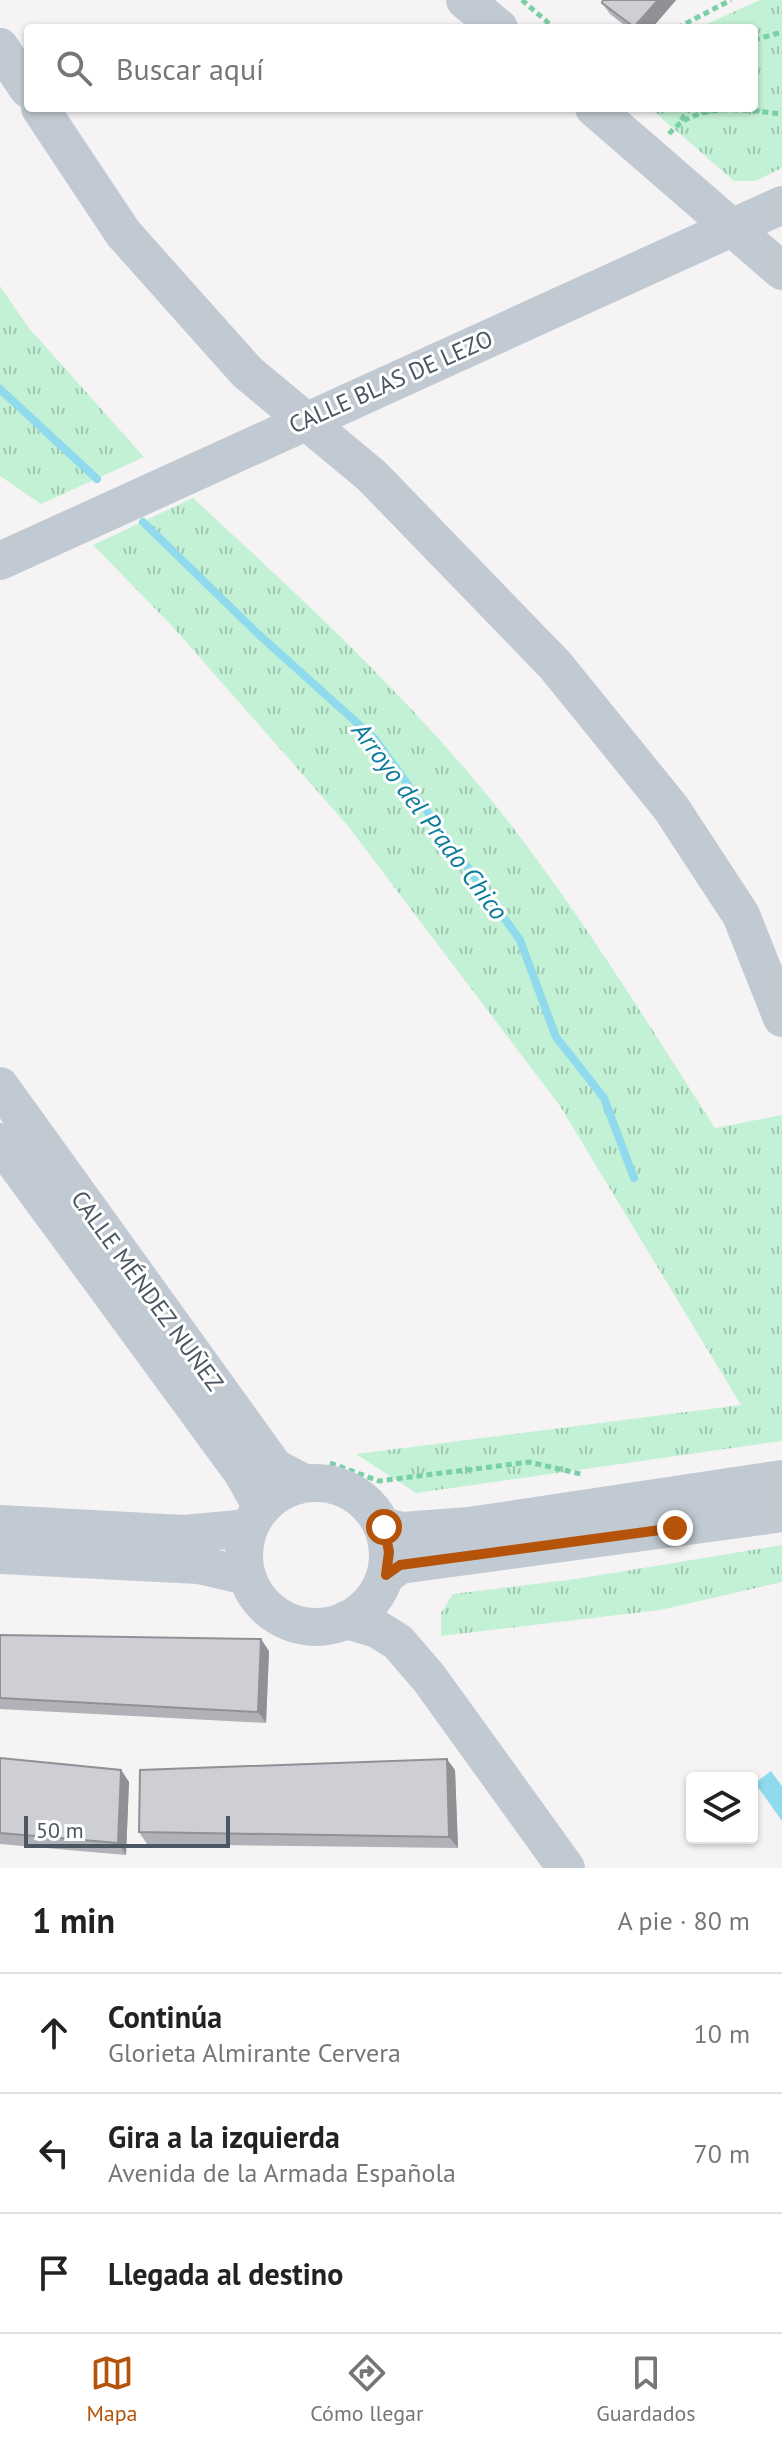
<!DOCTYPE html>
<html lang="es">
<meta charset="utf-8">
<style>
:root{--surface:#fff;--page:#f6f6f6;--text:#222;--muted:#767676;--line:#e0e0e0;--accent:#b45309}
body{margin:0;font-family:"PT Sans",sans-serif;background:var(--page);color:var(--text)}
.controls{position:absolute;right:24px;bottom:24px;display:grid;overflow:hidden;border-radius:8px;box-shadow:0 2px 6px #0004}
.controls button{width:72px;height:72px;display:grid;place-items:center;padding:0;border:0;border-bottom:2px solid var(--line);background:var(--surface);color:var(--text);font:40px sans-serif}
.scale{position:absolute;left:24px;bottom:20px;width:206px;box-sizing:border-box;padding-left:8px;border:4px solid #4a5661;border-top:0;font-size:22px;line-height:28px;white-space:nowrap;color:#4a5661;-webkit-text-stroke:6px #fff;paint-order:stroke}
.stop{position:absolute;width:24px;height:24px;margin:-18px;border:6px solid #b45309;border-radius:50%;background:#fff}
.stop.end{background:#b45309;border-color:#fff;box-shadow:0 2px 8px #0008}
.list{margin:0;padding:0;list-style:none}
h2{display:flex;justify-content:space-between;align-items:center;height:104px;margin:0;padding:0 32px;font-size:34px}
h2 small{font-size:26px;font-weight:400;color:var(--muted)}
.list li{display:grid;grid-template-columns:52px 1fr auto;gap:24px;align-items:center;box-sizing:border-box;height:120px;padding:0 32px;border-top:2px solid var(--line)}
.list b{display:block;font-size:30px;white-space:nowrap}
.list p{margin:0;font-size:26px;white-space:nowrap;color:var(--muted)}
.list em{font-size:26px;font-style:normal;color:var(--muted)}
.icon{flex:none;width:44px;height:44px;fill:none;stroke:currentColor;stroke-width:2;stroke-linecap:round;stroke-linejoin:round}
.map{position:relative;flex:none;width:782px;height:1868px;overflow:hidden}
.search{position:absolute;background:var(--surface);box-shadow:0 2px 6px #0004;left:24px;right:24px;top:24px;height:88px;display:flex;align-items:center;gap:20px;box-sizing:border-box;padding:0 28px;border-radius:8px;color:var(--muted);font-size:30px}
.sheet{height:464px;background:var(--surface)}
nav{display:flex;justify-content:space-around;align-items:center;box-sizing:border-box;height:112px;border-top:2px solid var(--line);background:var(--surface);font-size:22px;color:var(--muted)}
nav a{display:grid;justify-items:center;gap:4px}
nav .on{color:var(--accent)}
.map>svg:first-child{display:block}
.park{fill:url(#park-tufts)}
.water{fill:#90daee}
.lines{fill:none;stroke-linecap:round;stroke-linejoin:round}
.stream{stroke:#90daee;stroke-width:8}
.path{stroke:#7ad0a6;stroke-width:5;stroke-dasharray:6 4;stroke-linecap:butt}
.minor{stroke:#c1cad2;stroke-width:38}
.wall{fill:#b0b2b7}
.shaded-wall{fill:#909195}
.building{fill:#cdcfd5;stroke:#909195;stroke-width:2}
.route{stroke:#b45309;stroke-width:10}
.labels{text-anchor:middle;stroke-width:6;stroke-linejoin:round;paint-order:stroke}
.street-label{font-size:24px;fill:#4a5661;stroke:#fff}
.water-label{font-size:26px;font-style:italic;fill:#0c7c9b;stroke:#fff}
</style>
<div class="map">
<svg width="782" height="1868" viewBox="0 0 782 1868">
<defs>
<pattern id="park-tufts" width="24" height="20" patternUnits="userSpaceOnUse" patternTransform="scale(2)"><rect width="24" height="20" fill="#c3f1d5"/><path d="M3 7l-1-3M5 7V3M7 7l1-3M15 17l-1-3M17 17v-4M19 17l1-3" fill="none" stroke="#a0c6b0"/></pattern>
</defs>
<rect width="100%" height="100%" fill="#f5f3f3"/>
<g class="park">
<polygon points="760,0 782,0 782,168 755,181 734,181 650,108 754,108 754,28 698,28"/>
<polygon points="0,286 28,327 144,457 41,504 0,476"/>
<path d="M 193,498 C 299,596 405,693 496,806 C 577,908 645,1019 715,1128 L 782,1115 L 782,1441 L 416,1493 L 356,1454 L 741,1405 L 560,1106 L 348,826 L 172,626 L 93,545 Z"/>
<polygon points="782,1545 782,1582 660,1610 441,1636 441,1613 453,1594 576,1579"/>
</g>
<polygon class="water" points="771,1771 782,1786 782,1821 755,1783"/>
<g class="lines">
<g class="stream">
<polyline points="0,389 97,479"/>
<polyline points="143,522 257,633 375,739 520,940 556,1037 604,1098 634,1178"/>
</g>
<g class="path">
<polyline points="522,0 554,28"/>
<polyline points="677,28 731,0"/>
<polyline points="754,40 782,32"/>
<polyline points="681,120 690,108"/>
<path d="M 669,134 C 696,101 744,110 782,114"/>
<polyline points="330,1463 379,1481 529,1462 581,1474"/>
</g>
<g class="minor">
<polyline points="465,0 499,28"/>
<polyline points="0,47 28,89"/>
<polyline points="40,108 123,233 247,372 372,476 555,665 671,808 741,915 782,1018"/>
<polyline points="594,108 782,271"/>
<polyline points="0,561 782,205"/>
<polyline points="0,1086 275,1468 304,1483"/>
<polyline points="0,1142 242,1472 262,1507"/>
<circle cx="316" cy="1555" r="72"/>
<polyline points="0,1524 184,1534 249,1528"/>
<polyline points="384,1527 403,1531 469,1526 782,1479"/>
<polyline points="0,1555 199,1565 247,1576"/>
<polyline points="386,1575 400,1565 782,1513"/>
<polyline points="346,1620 377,1629 398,1642 429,1678 566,1868"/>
</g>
</g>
<g class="wall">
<polygon points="603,0 676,0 652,28 628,28 610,14 602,3"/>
<polygon points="0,1635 269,1651 266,1723 0,1709"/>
<polygon points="0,1758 121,1770 129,1782 126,1855 0,1844"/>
<polygon points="455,1770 458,1848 147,1844 139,1832"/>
</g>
<g class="shaded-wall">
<polygon points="658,0 676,0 652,28 635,28"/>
<polygon points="261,1639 269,1651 266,1723 258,1712"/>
<polygon points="447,1759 455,1770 458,1848 449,1837"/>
<polygon points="121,1770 129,1782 126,1855 118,1843"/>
</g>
<g class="building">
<polygon points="603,0 658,0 634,27 602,3"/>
<polygon points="0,1635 261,1639 258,1712 0,1698"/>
<polygon points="0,1758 121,1770 118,1843 0,1833"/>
<polygon points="447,1759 449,1837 139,1832 140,1770"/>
</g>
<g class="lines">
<polyline class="route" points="384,1527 389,1552 386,1575 400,1565 675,1528"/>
</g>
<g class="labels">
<g class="street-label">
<text transform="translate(391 382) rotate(-24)" y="8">CALLE BLAS DE LEZO</text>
<text transform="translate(147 1291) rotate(54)" y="8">CALLE MÉNDEZ NUÑEZ</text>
</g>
<g class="water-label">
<text transform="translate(430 821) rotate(53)" y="9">Arroyo del Prado Chico</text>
</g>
</g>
</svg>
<div class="controls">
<button><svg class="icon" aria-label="layers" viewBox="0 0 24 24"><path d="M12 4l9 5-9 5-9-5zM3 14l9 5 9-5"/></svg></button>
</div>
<div class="scale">50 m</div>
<div class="stop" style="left:384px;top:1527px"></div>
<div class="stop end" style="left:675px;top:1528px"></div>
<div class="search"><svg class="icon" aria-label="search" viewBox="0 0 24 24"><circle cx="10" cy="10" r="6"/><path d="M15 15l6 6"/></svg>Buscar aquí</div>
</div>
<section class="sheet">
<h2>1 min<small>A pie · 80 m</small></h2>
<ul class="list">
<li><svg class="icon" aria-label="ahead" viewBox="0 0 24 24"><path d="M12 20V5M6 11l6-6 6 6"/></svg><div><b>Continúa</b><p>Glorieta Almirante Cervera</p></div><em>10 m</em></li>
<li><svg class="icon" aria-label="left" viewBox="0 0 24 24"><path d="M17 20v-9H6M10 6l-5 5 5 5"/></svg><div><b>Gira a la izquierda</b><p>Avenida de la Armada Española</p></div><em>70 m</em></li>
<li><svg class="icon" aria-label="arrive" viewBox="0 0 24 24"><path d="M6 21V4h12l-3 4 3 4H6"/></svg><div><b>Llegada al destino</b></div></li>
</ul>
</section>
<nav>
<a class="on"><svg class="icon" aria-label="map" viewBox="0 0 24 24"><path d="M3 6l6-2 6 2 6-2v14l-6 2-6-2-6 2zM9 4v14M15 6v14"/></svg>Mapa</a>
<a><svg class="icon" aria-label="directions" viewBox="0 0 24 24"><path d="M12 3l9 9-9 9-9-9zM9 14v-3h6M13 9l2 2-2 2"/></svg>Cómo llegar</a>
<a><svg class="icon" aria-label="saved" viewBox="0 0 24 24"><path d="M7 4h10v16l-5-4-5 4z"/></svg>Guardados</a>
</nav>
